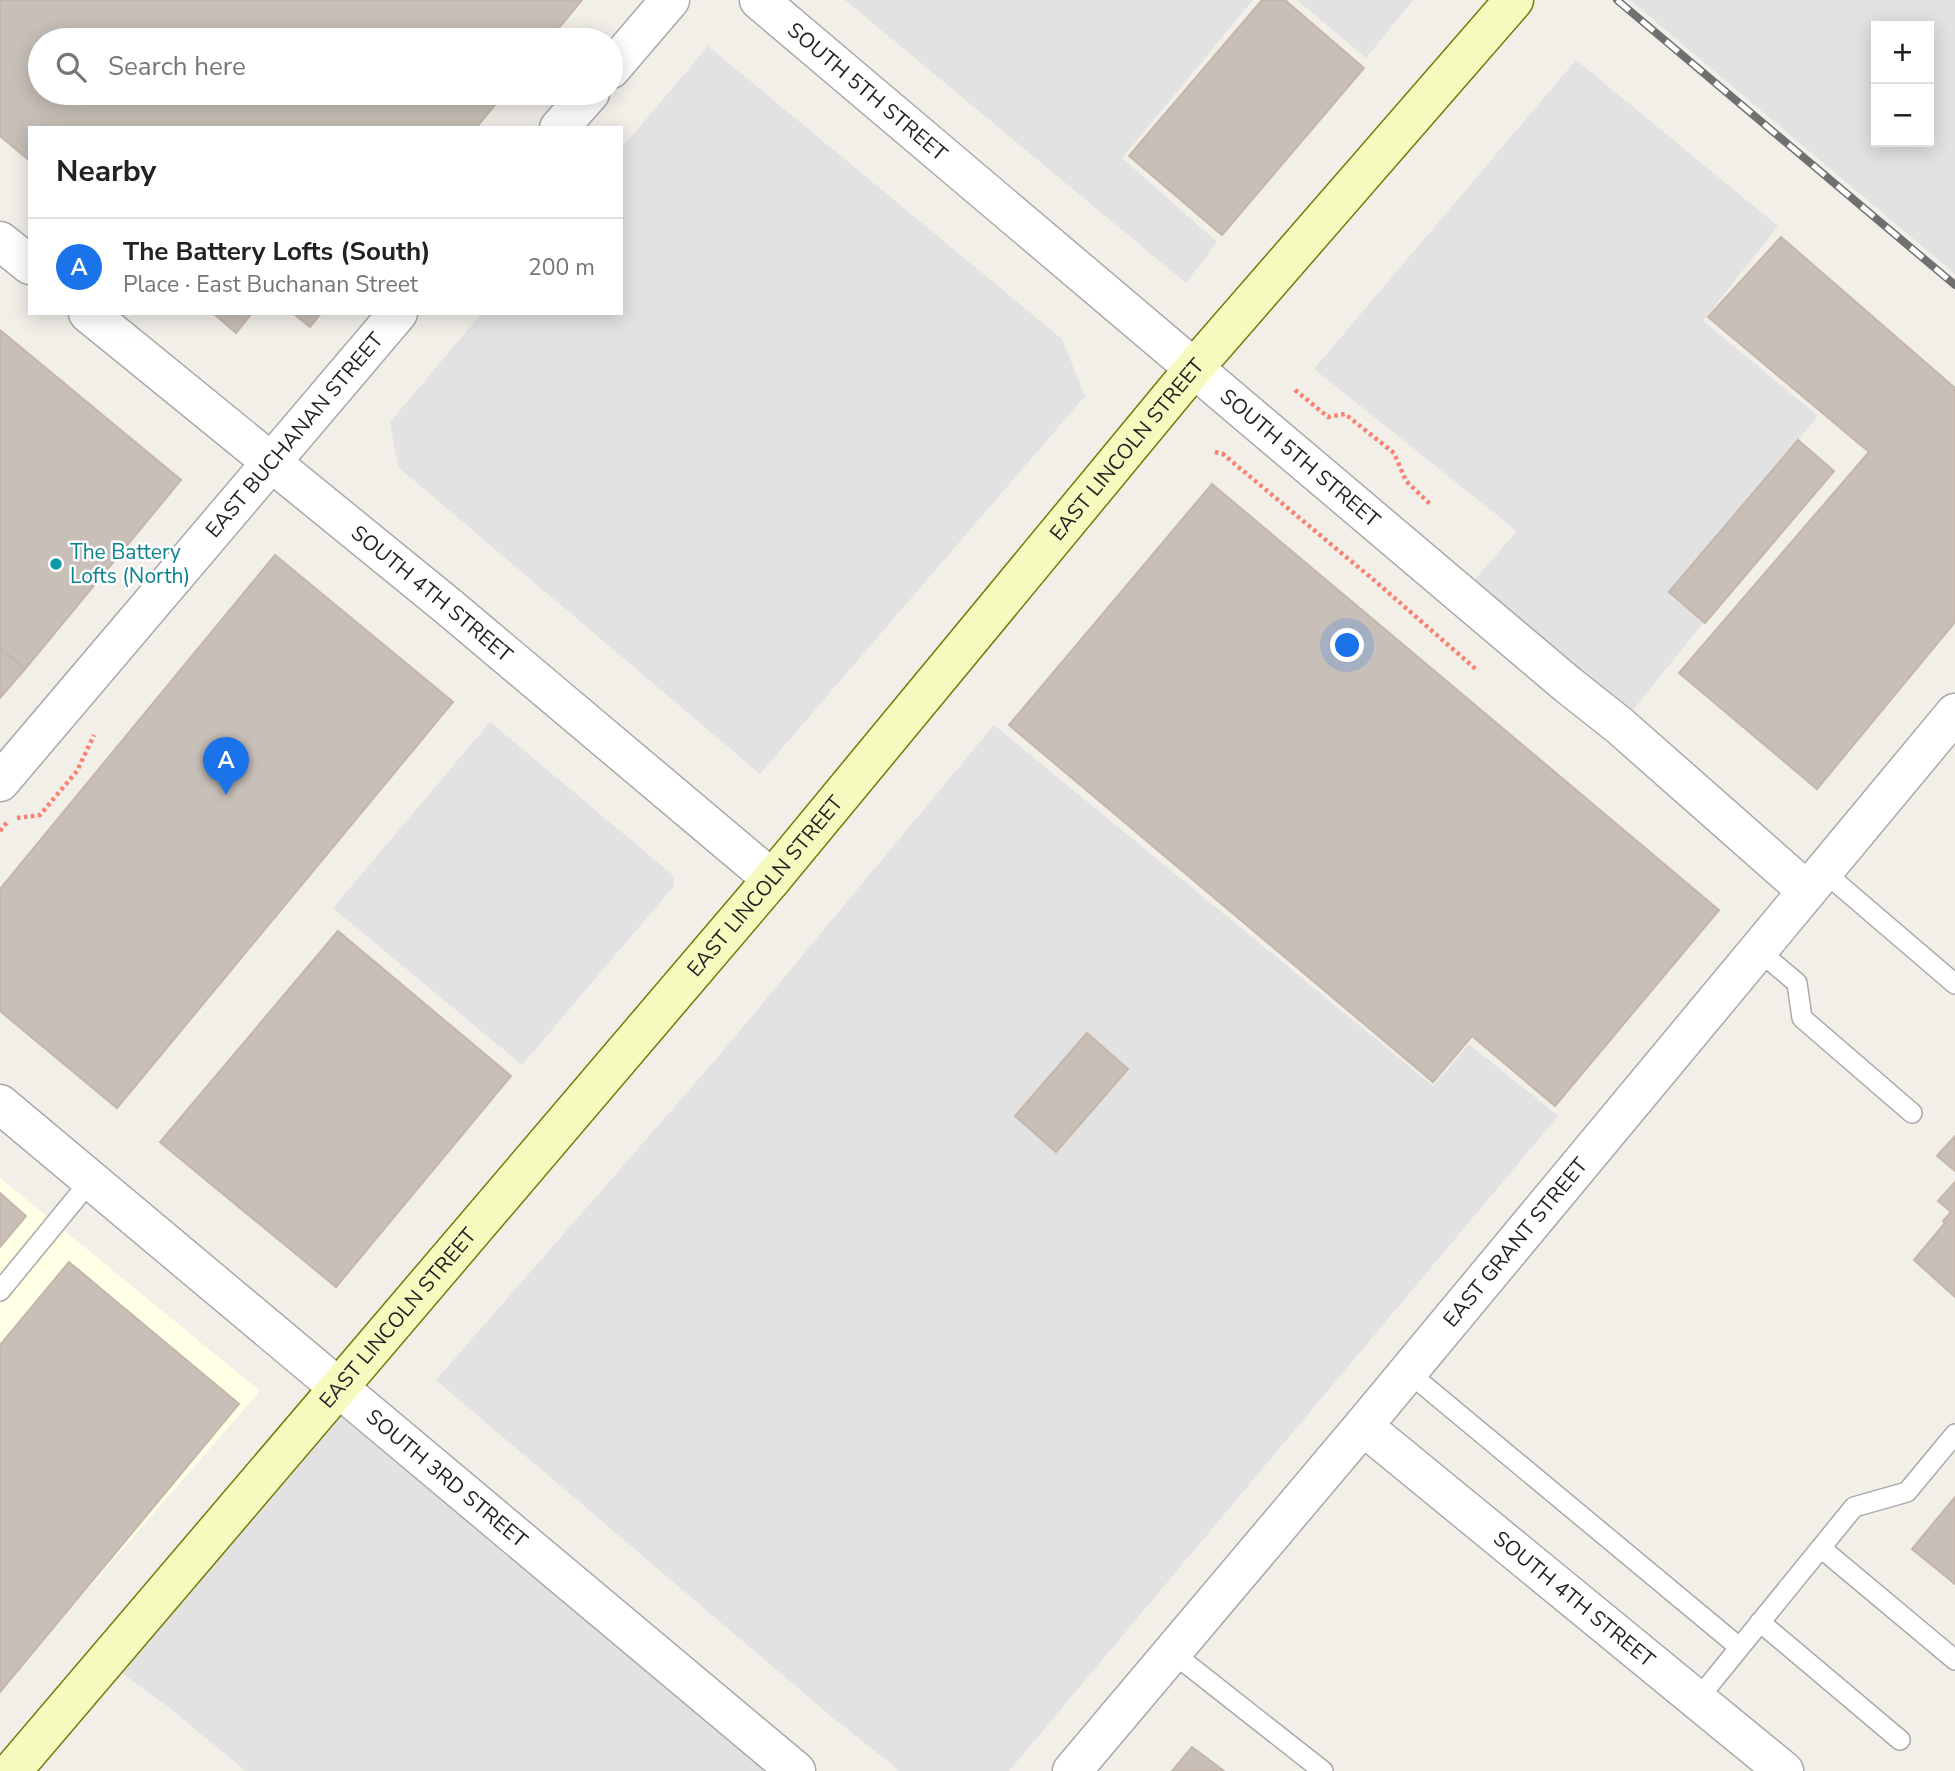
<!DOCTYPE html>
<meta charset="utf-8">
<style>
:root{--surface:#fff;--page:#f6f6f6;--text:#222;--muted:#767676;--line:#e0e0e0;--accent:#1a73e8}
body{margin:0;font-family:"Nunito Sans",sans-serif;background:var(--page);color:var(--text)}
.controls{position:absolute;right:21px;top:21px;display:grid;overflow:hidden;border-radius:0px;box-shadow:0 4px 18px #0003}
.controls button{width:63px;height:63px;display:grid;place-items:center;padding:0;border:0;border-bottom:2px solid var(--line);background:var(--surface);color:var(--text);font:35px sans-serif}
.you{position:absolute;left:1348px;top:646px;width:24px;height:24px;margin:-18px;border:5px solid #fff;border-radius:50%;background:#1a73e8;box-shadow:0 0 0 10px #1a73e833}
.badge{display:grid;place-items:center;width:46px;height:46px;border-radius:50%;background:var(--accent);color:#fff;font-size:23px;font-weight:700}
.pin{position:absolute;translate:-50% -58px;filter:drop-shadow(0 2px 4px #0008)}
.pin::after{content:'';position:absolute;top:37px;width:24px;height:21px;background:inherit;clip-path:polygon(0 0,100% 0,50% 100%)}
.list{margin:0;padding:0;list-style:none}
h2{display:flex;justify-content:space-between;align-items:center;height:91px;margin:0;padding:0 28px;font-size:30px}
h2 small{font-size:23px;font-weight:400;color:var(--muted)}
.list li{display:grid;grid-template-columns:46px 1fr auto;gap:21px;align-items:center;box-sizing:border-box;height:98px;padding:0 28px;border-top:2px solid var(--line)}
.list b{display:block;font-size:26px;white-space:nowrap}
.list p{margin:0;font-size:23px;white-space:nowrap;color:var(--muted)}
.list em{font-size:23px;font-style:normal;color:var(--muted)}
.icon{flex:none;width:38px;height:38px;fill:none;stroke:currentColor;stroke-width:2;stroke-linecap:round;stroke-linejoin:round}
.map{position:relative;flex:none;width:1955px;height:1771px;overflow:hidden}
.search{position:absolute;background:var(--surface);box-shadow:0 4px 18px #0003;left:28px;top:28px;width:595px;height:77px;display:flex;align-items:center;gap:18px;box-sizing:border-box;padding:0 24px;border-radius:38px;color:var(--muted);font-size:26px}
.panel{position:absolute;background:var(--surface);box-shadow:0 4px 18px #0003;left:28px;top:126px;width:595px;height:189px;border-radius:0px}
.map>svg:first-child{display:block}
.education{fill:#ffffe5}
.parking{fill:#e2e2e2;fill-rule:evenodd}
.building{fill:#c7bfb8;stroke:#c4b6ab;stroke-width:2}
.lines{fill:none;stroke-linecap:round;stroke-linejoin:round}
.lane-casing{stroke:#a9a9a9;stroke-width:22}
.street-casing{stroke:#a9a9a9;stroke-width:41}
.secondary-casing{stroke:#707d05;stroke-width:41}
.path{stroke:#fa8072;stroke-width:4.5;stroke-dasharray:3.5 3.5;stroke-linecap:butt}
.lane{stroke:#fff;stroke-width:19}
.street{stroke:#fff;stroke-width:38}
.secondary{stroke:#f7fabf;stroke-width:38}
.rail-casing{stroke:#707070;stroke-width:8}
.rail{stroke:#fff;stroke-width:5;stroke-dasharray:16;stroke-linecap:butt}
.culture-dot{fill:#0f9aa8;stroke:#fff;stroke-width:2.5}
.labels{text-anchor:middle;stroke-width:5;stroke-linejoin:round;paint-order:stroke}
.street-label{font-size:21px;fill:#222;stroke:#fff}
.culture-label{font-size:21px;fill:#0d838f;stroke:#fff;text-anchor:start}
</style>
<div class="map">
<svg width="1955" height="1771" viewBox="0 0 1955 1771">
<rect width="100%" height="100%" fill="#f2efe9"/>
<polygon class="education" points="0,1178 260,1391 0,1690"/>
<g class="parking">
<polygon points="845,0 1253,0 1122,158 1217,242 1186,283"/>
<polygon points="1297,0 1413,0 1366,58"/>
<path d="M 1630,0 L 1955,0 L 1955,274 ZM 1876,26 L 1929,26 L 1929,142 L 1876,142 Z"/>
<polygon points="708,46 1062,339 1085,396 760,774 398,467 390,422 482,313 621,313 621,149"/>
<polygon points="1576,60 1778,226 1703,321 1818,416 1670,593 1704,622 1620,726 1463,593 1517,531 1314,369"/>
<polygon points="490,722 674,876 673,887 522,1065 333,908"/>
<polygon points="994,725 1433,1086 1469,1044 1558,1116 1009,1771 900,1771 832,1717 436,1380 718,1057"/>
<polygon points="339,1389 796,1771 246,1771 167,1706 105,1661"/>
</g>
<g class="building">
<polygon points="0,0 582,0 549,40 40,40 40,93 505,93 476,128 30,128 30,161 0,136"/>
<polygon points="1262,0 1285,0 1364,68 1222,235 1129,156"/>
<polygon points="1781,237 1955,388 1955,622 1817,789 1679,673 1869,452 1708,317"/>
<polygon points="213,313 252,313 236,333"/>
<polygon points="293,313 321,313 310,327"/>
<polygon points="0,330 181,480 25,669 0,648"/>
<polygon points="1798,440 1834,471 1705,623 1669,592"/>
<polygon points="1212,484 1719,910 1555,1106 1472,1036 1433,1082 1009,725"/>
<polygon points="275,555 453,702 117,1108 0,1011 0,889"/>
<polygon points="0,648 25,669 0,698"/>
<polygon points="338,931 511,1076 336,1287 160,1142"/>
<polygon points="1087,1033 1128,1069 1056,1152 1015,1116"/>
<polygon points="1955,1136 1955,1171 1937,1156"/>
<polygon points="1955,1182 1955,1297 1914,1260 1945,1223 1943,1221 1951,1212 1938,1201"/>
<polygon points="0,1193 26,1216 0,1247"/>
<polygon points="69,1262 239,1404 0,1692 0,1345"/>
<polygon points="1955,1497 1955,1584 1912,1549"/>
<polygon points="1192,1747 1224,1771 1172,1771"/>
</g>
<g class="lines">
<g class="lane-casing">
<g id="lane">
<polyline points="1823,871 1955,984"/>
<polyline points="1758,950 1797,983 1802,1018 1912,1113"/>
<polyline points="0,1291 91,1180"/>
<polyline points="1408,1372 1739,1647"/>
<polyline points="1821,1548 1955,1660"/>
<polyline points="1760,1622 1900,1740"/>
<polyline points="1173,1653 1323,1771"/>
<polyline points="1697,1700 1854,1507 1907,1492 1955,1434"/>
</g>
</g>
<g class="street-casing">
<g id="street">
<path id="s1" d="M 759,0 L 1567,684 L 1620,726 L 1807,891"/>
<polyline points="611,69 670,0"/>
<polyline points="559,128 590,93"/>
<polyline points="0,241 30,265"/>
<path id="s2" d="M 88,313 L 449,607 L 772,879"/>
<path id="s3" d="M 0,782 L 398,313"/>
<path id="s4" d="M 0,1104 L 796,1771"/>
<path id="s5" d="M 1363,1426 L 1784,1771"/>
<path id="s6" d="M 1072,1771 L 1363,1426 L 1955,713"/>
</g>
</g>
<g class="secondary-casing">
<g id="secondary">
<path id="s7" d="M 12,1771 L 772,879 L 1195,367 L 1514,0"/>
</g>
</g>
<g class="path">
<polyline points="1295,390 1328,417 1345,414 1394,453 1406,481 1430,504"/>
<polyline points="1215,452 1223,454 1375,581 1478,671"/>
<polyline points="17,818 40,815 77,771 94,735"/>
<polyline points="0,831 9,820"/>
</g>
<use href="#lane" class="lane"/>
<use href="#street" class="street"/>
<use href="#secondary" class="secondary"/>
<g class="rail-casing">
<polyline id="rail" points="1617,0 1955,285"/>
</g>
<use href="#rail" class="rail"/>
</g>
<circle class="culture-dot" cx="56" cy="564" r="7"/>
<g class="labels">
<g class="street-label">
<text dy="7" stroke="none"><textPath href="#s1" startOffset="142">SOUTH 5TH STREET</textPath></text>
<text dy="7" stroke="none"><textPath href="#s3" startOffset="455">EAST BUCHANAN STREET</textPath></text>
<text dy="7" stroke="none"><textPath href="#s7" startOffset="1729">EAST LINCOLN STREET</textPath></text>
<text dy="7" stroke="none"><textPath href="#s1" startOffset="709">SOUTH 5TH STREET</textPath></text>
<text dy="7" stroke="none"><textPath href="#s2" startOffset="444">SOUTH 4TH STREET</textPath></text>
<text dy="7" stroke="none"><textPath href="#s7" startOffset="1162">EAST LINCOLN STREET</textPath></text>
<text dy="7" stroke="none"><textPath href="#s6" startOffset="690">EAST GRANT STREET</textPath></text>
<text dy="7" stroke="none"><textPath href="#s7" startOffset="595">EAST LINCOLN STREET</textPath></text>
<text dy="7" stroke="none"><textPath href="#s4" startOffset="583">SOUTH 3RD STREET</textPath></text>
<text dy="7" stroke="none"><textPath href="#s5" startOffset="273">SOUTH 4TH STREET</textPath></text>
</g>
<g class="culture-label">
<text x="70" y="559">The Battery<tspan x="70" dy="24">Lofts (North)</tspan></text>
</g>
</g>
</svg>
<div class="controls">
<button>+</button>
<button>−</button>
</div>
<div class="you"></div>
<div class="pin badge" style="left:226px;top:795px">A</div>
<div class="search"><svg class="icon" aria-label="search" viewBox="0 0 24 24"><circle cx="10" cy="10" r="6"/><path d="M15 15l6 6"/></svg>Search here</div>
<section class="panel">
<h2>Nearby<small></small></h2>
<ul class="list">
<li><span class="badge">A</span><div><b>The Battery Lofts (South)</b><p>Place · East Buchanan Street</p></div><em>200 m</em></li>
</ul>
</section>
</div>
